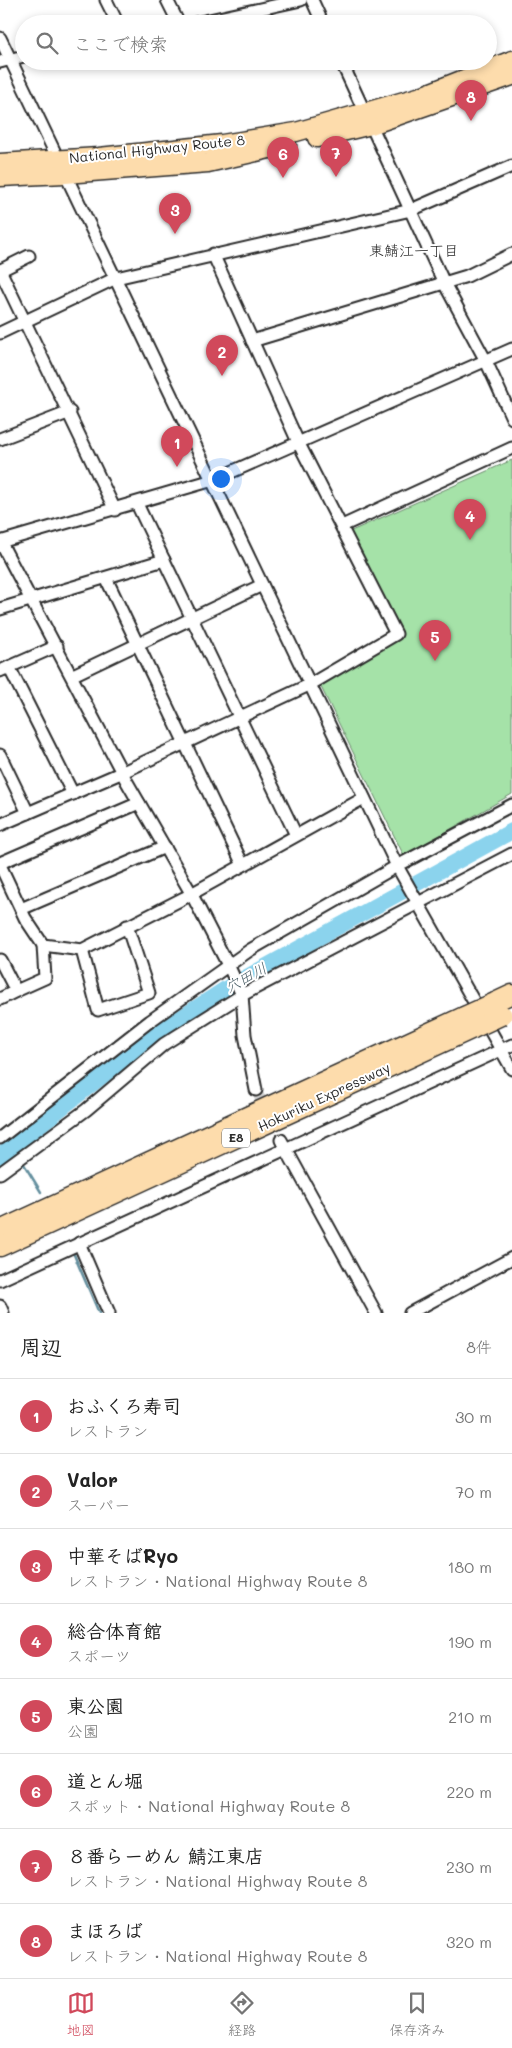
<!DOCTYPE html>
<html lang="ja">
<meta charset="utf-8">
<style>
:root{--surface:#fff;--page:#f2f2f2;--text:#222;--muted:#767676;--line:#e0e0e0;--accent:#d1495b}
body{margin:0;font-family:Mali,"Klee One",sans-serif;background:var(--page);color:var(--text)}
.you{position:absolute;left:220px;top:478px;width:18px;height:18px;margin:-12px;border:4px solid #fff;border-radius:50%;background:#1a73e8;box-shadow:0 0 0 8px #1a73e833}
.badge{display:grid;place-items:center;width:32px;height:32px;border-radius:50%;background:var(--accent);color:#fff;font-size:16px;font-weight:700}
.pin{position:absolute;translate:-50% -41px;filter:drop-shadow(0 1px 2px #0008)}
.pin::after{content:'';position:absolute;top:26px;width:18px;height:15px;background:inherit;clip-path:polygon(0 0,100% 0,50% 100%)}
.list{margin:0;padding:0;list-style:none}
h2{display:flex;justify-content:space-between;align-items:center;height:65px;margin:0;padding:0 20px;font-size:21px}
h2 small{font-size:16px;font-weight:400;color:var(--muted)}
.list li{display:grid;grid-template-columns:32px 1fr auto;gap:15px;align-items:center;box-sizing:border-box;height:75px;padding:0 20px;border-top:1px solid var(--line)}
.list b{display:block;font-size:19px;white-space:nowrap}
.list p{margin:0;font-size:16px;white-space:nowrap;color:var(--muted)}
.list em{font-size:16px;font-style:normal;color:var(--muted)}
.icon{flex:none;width:28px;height:28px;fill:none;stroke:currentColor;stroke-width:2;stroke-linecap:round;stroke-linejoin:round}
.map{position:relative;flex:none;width:512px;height:1313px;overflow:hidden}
.search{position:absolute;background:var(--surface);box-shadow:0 2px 8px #0003;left:15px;right:15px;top:15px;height:55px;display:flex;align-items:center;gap:12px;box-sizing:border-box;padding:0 18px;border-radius:28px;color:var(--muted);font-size:19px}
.sheet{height:665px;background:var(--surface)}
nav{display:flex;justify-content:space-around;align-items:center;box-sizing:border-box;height:70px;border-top:1px solid var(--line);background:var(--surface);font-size:14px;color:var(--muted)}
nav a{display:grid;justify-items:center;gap:2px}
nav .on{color:var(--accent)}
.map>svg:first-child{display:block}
.green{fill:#a5e2a8;stroke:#68866a}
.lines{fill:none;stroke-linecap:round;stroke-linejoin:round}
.stream{stroke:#65909f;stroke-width:2.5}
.river{stroke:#8bd3ed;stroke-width:16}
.minor-tunnel{stroke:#d5d5d5;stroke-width:11;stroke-dasharray:11 5.5;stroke-linecap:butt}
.minor-casing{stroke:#2b2b2b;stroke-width:15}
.highway-casing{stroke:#2b2b2b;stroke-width:21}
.minor{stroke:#fff;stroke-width:11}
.highway{stroke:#fddcac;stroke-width:18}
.highway-bridge-casing{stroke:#2b2b2b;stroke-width:21;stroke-linecap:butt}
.highway-bridge{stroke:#fddcac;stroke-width:18}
.labels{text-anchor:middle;stroke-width:4;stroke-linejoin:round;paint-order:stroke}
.shield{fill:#fff;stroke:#6b6b6b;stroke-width:1}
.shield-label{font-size:12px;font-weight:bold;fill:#2b2b2b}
.street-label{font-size:14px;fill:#2b2b2b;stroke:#fff}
.neighbourhood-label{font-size:15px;fill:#2b2b2b;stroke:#fff}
.water-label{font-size:15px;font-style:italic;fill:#485d65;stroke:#fff}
</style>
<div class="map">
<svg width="512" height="1313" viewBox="0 0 512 1313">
<rect width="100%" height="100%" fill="#fff"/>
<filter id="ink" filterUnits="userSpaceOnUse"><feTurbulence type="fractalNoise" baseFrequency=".02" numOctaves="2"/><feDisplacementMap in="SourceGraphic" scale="10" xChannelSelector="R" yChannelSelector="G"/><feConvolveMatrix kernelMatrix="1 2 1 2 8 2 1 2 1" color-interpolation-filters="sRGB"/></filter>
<g filter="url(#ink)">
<polygon class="green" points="512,460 512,794 404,856 320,685 398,637 349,532"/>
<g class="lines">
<g class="stream">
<polyline points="13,1146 18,1154"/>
<polyline points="22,1161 41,1192"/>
<polyline points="72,1250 99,1313"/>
</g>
<polyline class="river" points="0,1156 156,1034 227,988 512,831"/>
<polyline class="minor-tunnel" points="256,1090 281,1140"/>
<g class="minor-casing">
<g id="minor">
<polyline points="106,0 118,24"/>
<polyline points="167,0 179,24"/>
<polyline points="312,0 323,24"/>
<polyline points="191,24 301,0"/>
<polyline points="0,38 397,866 512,1069"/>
<polyline points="341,61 365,113"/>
<polyline points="0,62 24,56"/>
<polyline points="371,125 444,283 486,361 512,418"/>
<polyline points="0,270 115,510"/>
<polyline points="1,270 29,256"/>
<polyline points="0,333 116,278 411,210 512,166"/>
<polyline points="252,341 467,276 512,254"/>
<polyline points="0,439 70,412"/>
<polyline points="137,504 296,835"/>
<polyline points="342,526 512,448"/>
<polyline points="0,541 127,782 191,893 230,969 242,995 245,1035 256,1090"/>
<polyline points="0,542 213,480 512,349"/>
<polyline points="106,578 243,865"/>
<polyline points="0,609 164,560"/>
<polyline points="9,667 73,794"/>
<polyline points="0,671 57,646"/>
<polyline points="73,675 262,585"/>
<polyline points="0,755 28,813"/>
<polyline points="0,825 123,772 311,684 396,634 298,442 213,254"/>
<polyline points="0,863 139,803"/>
<polyline points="0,865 25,918 43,945 82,950 184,898 364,798"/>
<polyline points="21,909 165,847"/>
<polyline points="82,950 98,1010 149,993 127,926"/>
<polyline points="0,960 16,991 45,978 43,945"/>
<polyline points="0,999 16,991"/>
<polyline points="0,1138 150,1021 250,950 397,866 512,805"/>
<polyline points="281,1140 376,1313"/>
<polyline points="0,1173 86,1110 164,1044 242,995 512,854"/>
<polyline points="79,1243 109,1313"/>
<polyline points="0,1280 512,1045"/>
<polyline points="0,1306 3,1313"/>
<polyline points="410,1313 512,1258"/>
</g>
</g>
<g class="highway-casing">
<g id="highway">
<polyline points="317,138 371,125 512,76"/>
<polyline points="0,163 99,157 222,144 296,132 418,97 512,60"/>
<polyline points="0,177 65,174 208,163 287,145"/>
<polyline points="495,1002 512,994"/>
<polyline points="0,1230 464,1016"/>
<polyline points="0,1247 473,1029"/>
</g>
</g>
<use href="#minor" class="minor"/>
<use href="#highway" class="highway"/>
<g class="highway-bridge-casing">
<g id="highway-bridge">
<polyline points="464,1016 495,1002"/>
<polyline points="473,1029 503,1015"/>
</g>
</g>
<use href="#highway-bridge" class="highway-bridge"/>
</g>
</g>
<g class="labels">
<rect class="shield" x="222" y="1128.5" width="28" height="19" rx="4"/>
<g class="shield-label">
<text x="236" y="1142">E8</text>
</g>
<g class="street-label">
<text transform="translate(157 149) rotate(-6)" y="5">National Highway Route 8</text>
<text transform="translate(324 1097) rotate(-25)" y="5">Hokuriku Expressway</text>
</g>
<g class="neighbourhood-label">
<text x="414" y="256">東鯖江一丁目</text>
</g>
<g class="water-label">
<text transform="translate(246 978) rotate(-29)" y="5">穴田川</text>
</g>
</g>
</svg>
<div class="you"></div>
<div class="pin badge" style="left:177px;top:467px">1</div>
<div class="pin badge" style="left:222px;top:376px">2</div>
<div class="pin badge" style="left:175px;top:234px">3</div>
<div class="pin badge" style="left:470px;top:540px">4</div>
<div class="pin badge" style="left:435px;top:661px">5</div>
<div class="pin badge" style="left:283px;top:178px">6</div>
<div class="pin badge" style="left:336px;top:177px">7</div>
<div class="pin badge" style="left:471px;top:121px">8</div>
<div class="search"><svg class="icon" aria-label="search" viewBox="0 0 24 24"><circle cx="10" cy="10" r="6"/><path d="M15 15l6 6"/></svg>ここで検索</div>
</div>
<section class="sheet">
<h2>周辺<small>8件</small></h2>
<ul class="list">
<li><span class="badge">1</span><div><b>おふくろ寿司</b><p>レストラン</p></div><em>30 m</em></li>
<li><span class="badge">2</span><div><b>Valor</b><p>スーパー</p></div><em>70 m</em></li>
<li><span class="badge">3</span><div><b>中華そばRyo</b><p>レストラン · National Highway Route 8</p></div><em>180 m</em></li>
<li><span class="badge">4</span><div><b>総合体育館</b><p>スポーツ</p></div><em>190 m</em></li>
<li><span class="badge">5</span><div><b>東公園</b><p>公園</p></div><em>210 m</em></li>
<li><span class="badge">6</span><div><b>道とん堀</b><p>スポット · National Highway Route 8</p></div><em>220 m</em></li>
<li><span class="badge">7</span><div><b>８番らーめん 鯖江東店</b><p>レストラン · National Highway Route 8</p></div><em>230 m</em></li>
<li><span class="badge">8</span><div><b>まほろば</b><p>レストラン · National Highway Route 8</p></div><em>320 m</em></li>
</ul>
</section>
<nav>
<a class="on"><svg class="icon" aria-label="map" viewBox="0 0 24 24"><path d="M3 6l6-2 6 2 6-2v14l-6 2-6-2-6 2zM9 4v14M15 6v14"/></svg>地図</a>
<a><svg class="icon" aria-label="directions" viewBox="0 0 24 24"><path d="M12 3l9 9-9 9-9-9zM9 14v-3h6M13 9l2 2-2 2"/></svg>経路</a>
<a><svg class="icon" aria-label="saved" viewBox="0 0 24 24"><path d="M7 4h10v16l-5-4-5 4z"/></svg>保存済み</a>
</nav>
